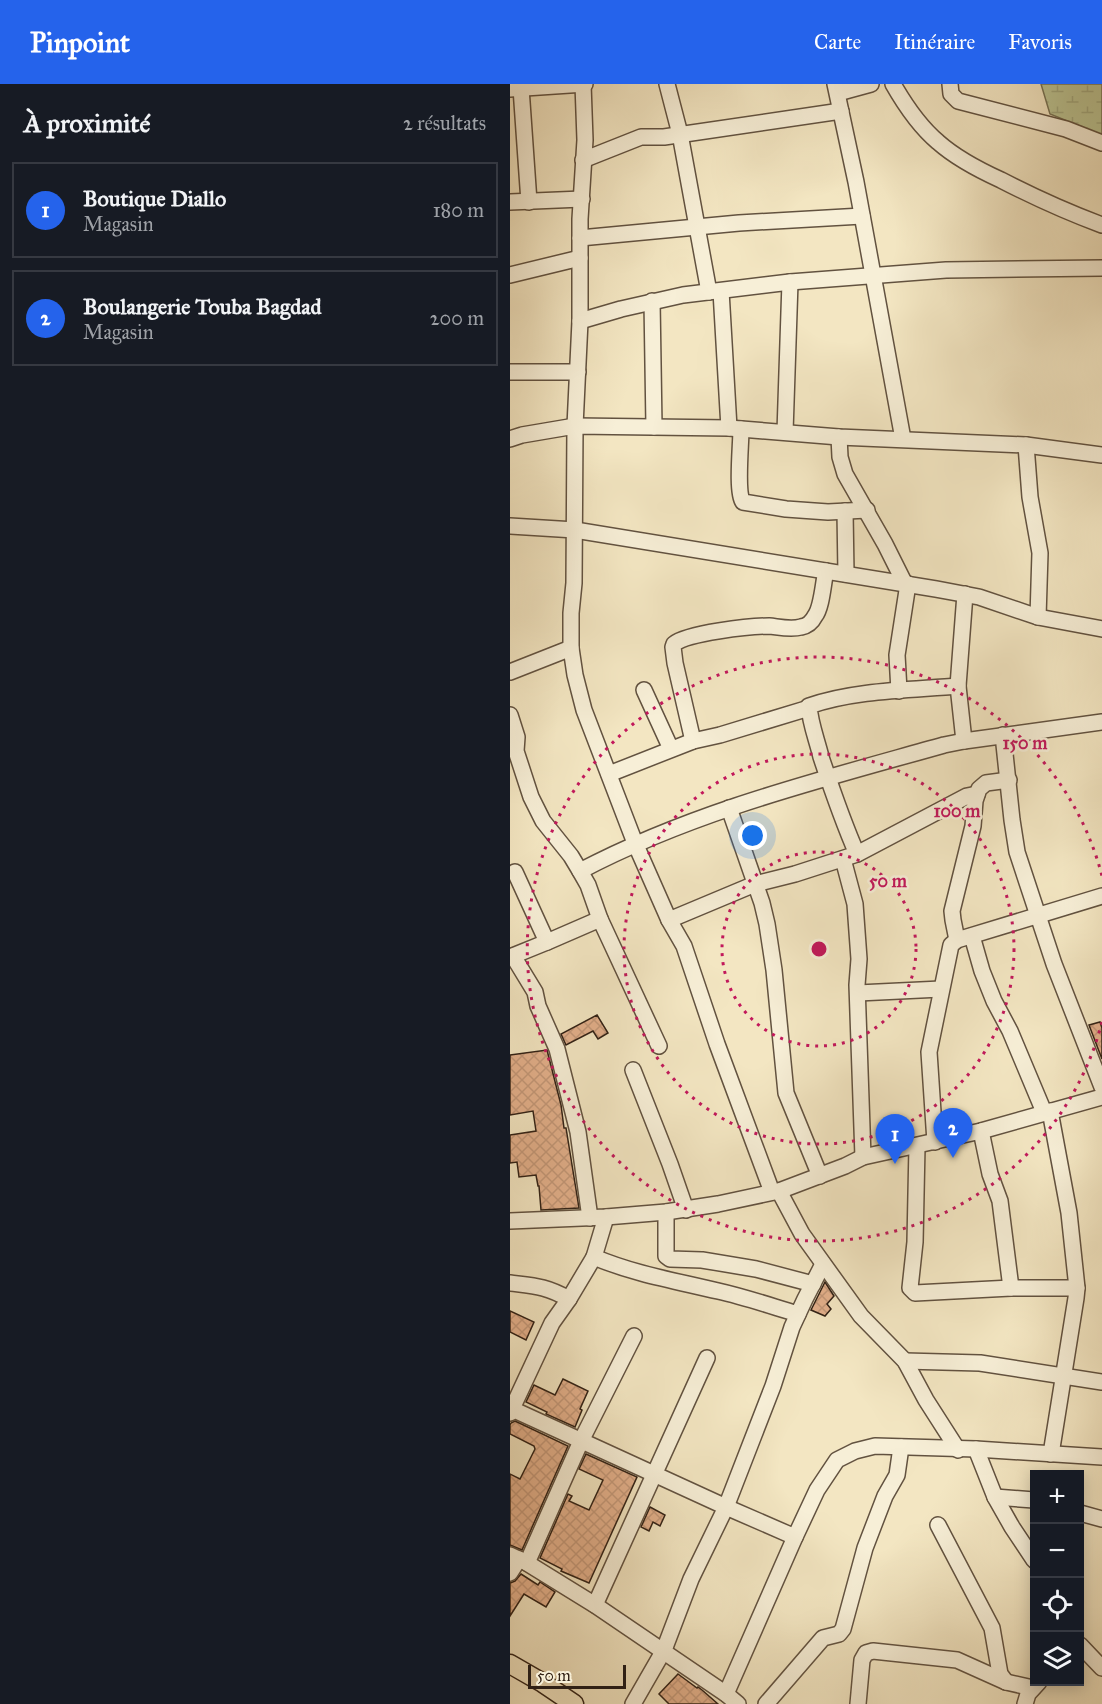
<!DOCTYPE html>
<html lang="fr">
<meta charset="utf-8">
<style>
:root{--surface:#171b24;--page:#242831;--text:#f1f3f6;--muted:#9ea1a6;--line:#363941;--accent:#2563eb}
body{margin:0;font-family:"IM FELL Great Primer",serif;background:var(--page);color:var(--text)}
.controls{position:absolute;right:18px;bottom:18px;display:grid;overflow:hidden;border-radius:0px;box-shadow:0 3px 15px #0003}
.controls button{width:54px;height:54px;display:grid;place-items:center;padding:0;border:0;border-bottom:2px solid var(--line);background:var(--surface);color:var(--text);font:30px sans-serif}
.scale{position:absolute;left:18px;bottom:15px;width:98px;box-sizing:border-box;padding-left:6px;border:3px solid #312115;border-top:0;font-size:16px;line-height:21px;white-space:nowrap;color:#312115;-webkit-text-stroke:4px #f7efd7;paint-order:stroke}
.you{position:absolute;left:243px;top:752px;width:21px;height:21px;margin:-15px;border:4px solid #fff;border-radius:50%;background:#1a73e8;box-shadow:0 0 0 9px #1a73e833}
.badge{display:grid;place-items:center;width:39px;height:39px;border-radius:50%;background:var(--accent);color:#fff;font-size:20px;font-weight:700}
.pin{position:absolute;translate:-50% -50px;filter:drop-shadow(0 2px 3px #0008)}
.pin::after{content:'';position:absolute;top:32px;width:21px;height:18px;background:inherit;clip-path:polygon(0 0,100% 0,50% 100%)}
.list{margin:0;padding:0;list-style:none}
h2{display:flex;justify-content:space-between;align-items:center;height:78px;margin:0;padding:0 24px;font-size:26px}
h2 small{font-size:20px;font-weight:400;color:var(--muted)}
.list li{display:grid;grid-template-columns:39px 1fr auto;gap:18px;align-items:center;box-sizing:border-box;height:96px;margin:0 12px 12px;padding:0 12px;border:2px solid var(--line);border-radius:0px}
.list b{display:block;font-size:22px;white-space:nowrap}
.list p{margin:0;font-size:20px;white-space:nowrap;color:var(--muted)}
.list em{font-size:20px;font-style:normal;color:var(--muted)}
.icon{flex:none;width:33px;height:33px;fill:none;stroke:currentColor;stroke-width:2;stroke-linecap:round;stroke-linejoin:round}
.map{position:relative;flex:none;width:592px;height:1620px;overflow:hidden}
header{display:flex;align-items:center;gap:36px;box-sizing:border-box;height:84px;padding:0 30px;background:var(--accent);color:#fff}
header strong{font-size:28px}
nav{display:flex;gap:33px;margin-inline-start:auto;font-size:21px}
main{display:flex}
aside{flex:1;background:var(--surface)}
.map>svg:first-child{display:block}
.wetland{fill:url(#wetland-marsh);stroke:#767254;stroke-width:1.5}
.building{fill:url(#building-cross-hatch);stroke:#312115;stroke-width:1.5}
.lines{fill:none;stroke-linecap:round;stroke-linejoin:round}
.minor-casing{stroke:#625240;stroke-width:18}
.major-casing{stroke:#312115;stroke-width:21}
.minor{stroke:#f7efd7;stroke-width:15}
.major{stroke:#f3e6c2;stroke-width:18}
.ring{fill:none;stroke:#c2185b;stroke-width:3;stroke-dasharray:3 6}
.centre{fill:#c2185b;stroke:#f7efd7;stroke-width:3}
.ring-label{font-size:18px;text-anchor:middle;font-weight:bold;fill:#c2185b;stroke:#f7efd7;stroke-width:5;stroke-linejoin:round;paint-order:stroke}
</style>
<header>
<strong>Pinpoint</strong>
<nav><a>Carte</a><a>Itinéraire</a><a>Favoris</a></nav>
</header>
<main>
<aside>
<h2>À proximité<small>2 résultats</small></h2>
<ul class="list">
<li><span class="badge">1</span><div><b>Boutique Diallo</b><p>Magasin</p></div><em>180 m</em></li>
<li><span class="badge">2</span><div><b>Boulangerie Touba Bagdad</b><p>Magasin</p></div><em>200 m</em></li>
</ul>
</aside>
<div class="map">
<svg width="592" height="1620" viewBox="0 0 592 1620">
<defs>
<pattern id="wetland-marsh" width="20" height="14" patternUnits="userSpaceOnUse" patternTransform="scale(1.5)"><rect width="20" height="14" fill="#bbc493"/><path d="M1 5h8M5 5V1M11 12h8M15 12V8" fill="none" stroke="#a1a87e"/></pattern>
<pattern id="building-cross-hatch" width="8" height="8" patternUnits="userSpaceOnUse" patternTransform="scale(1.5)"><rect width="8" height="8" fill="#e3b08b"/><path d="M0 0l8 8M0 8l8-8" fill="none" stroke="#c39777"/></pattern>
</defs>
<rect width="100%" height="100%" fill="#f3e6c2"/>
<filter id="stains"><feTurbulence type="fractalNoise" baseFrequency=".00333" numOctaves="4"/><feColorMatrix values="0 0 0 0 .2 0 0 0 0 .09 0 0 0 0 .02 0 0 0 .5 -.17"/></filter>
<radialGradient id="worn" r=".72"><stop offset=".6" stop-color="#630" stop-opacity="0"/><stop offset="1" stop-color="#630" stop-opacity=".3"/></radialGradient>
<polygon class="wetland" points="531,0 592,0 592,51 540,30"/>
<g class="building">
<polygon points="87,931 98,949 88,955 83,947 56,961 51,950"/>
<polygon points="590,938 592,944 592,975 579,941"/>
<polygon points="37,966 51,1021 54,1044 56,1044 69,1124 31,1126 29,1102 28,1102 26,1091 9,1093 7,1078 0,1079 0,1051 26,1047 23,1027 0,1031 0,971"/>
<polygon points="315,1198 324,1212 317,1220 321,1225 315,1232 301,1226"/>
<polygon points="0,1227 24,1238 16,1256 0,1248"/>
<polygon points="53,1295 78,1307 70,1325 72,1326 65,1343 36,1330 37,1328 16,1318 24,1301 45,1311"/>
<polygon points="5,1337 58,1362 12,1466 0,1461 0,1390 10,1395 25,1365 24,1362 0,1350 0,1341 1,1339"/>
<polygon points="76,1370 127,1393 79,1499 51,1487 52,1485 30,1474 58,1410 62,1412 59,1417 79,1426 93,1396 69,1385"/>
<polygon points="140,1423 155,1431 150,1442 143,1438 139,1447 131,1443"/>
<polygon points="11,1490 28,1501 30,1498 45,1508 36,1523 14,1510 0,1532 0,1499 5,1497"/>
<polygon points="168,1590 187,1604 188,1603 192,1606 208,1620 159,1620 149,1610"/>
</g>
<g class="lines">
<g class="minor-casing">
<g id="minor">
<polyline points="73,0 75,56 70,135 70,237 65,342 64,499 61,529 61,564 65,591 74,626 125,759 159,836 174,862 207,960 262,1108"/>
<polyline points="157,0 170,50 199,208"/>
<polyline points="325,0 346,98 393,355"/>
<path d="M 383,0 C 395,21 409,42 428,58 C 446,74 469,86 491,96 C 524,113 557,128 592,141"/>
<polyline points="440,0 441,10 448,17 556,45 592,59"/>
<polyline points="11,4 19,118"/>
<polyline points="0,5 75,0"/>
<polyline points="328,9 361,0"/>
<polyline points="73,76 131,53 154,53 331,27"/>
<polyline points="0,118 72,115"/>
<polyline points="70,154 229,139 352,132"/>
<polyline points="0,191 70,174"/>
<polyline points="211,207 219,344"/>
<polyline points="142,217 144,343"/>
<polyline points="70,237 111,225 173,211 280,198 436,186 592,184"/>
<polyline points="0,288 68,288"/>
<path d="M 231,345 C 231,361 226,408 233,418 L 276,425 L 318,428 L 357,426"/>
<polyline points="275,348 280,198"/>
<polyline points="329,353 330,373 335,390 375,460 395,500"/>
<polyline points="0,355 12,351 65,342 219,344 329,353 516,361 592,371"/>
<polyline points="516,361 520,413 530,469 528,533"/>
<polyline points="335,427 336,490"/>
<polyline points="0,442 65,446 426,505 469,513 528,533 592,545"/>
<polyline points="0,588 61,564"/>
<polyline points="134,606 161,665"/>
<polyline points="389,607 387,571 398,500"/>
<polyline points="0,631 7,653 6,667 21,713 33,737 61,772 70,787 78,801 90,835"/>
<polyline points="493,651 502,736 507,768 544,880 592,1003"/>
<path d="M 183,657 L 165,579 L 163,563 L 164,560 C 177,549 240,542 259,542 C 269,543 281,546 291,543 C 297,542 302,538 305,532 C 312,523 313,499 316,487"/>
<polyline points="454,657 448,602 455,510"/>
<polyline points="99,690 183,657 210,651 299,624"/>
<polyline points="219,724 252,819 257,840 264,886 276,1009 310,1092"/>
<path d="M 347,770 C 333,738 322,706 311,673 C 307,656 300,639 299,622 C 344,606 400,606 448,602"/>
<polyline points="333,775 345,820 349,875 347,901 353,1073"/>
<path d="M 70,787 C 184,727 310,696 434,661 L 454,657 L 592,638"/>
<polyline points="159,836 245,800 285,790 347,770 457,712 467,710"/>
<polyline points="462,852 472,887 484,917 500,947 534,1028"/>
<polyline points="447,856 443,836 442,827 463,742 465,717 469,705 476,699 499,696"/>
<polyline points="37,858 90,835 149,962"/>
<polyline points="3,872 25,908 28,922 47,965 68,1048 80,1134"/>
<polyline points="0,873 37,858 5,788"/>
<polyline points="348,909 431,905"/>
<polyline points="123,986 160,1080 176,1126"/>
<polyline points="540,1027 559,1129 567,1204 566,1214 541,1370"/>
<polyline points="471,1047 480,1090 490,1117 501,1204"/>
<polyline points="425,1058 419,968 441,861 447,856 592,812"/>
<polyline points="407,1062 405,1158 400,1204 405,1209 501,1204 567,1204"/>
<polyline points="269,1107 292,1150 351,1232 395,1277 416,1316 448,1366"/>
<polyline points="156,1128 156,1172 160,1175 192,1176 246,1185 303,1200"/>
<path d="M 96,1133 L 84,1173 C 124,1190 166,1197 208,1207 C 235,1213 261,1222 288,1230"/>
<polyline points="0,1137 96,1133 156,1128 208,1120 269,1107 335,1082 353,1073 471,1047 592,1013"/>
<path d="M 0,1199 C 25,1202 36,1202 59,1215"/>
<polyline points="395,1277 470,1279 592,1298"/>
<polyline points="2,1325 216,1423 285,1453"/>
<polyline points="0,1329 42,1239 59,1215 84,1173"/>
<polyline points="466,1365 485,1413 502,1443 524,1476"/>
<polyline points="485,1413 524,1416"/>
<polyline points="570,1429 592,1435"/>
<polyline points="428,1441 482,1544 490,1590 496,1598"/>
<polyline points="0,1471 17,1479 85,1521 216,1610 228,1620"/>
<polyline points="17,1479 71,1357 124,1252"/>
<polyline points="0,1489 9,1475"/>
<polyline points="85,1521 197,1274"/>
<polyline points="570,1561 592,1584"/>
<polyline points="216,1610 285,1453 307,1406 327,1376 345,1367 365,1362 466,1365 592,1373"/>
<polyline points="123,1620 154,1566 181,1495 216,1423 263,1302 282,1243 295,1215 313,1180"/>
<polyline points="256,1620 313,1554 329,1550 333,1545 355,1464 375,1412 387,1391 391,1363"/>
<polyline points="348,1620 352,1576 356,1569 363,1567 447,1576 496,1598 523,1604"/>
<polyline points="515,1620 518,1610 529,1598"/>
</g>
</g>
<g class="major-casing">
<polyline id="major" points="0,1580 33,1599 64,1620"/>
</g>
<use href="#minor" class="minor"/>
<use href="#major" class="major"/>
</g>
<g class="ring">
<circle cx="309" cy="865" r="97"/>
<circle cx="309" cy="865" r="195"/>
<path d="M592 938A292 292 0 1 1 592 792"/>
</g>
<circle cx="309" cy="865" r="9" class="centre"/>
<g class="ring-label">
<text x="515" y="665">150 m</text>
<text x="447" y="733">100 m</text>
<text x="378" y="803">50 m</text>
</g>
<rect width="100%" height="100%" filter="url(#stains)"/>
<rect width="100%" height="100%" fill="url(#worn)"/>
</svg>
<div class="controls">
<button>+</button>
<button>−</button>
<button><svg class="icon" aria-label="locate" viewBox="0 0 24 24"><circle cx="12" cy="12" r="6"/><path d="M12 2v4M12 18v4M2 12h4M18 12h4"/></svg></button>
<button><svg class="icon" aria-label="layers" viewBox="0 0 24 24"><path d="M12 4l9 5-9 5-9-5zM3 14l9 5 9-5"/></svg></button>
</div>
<div class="scale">50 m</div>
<div class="you"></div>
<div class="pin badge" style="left:385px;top:1080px">1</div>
<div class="pin badge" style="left:443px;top:1074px">2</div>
</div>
</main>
